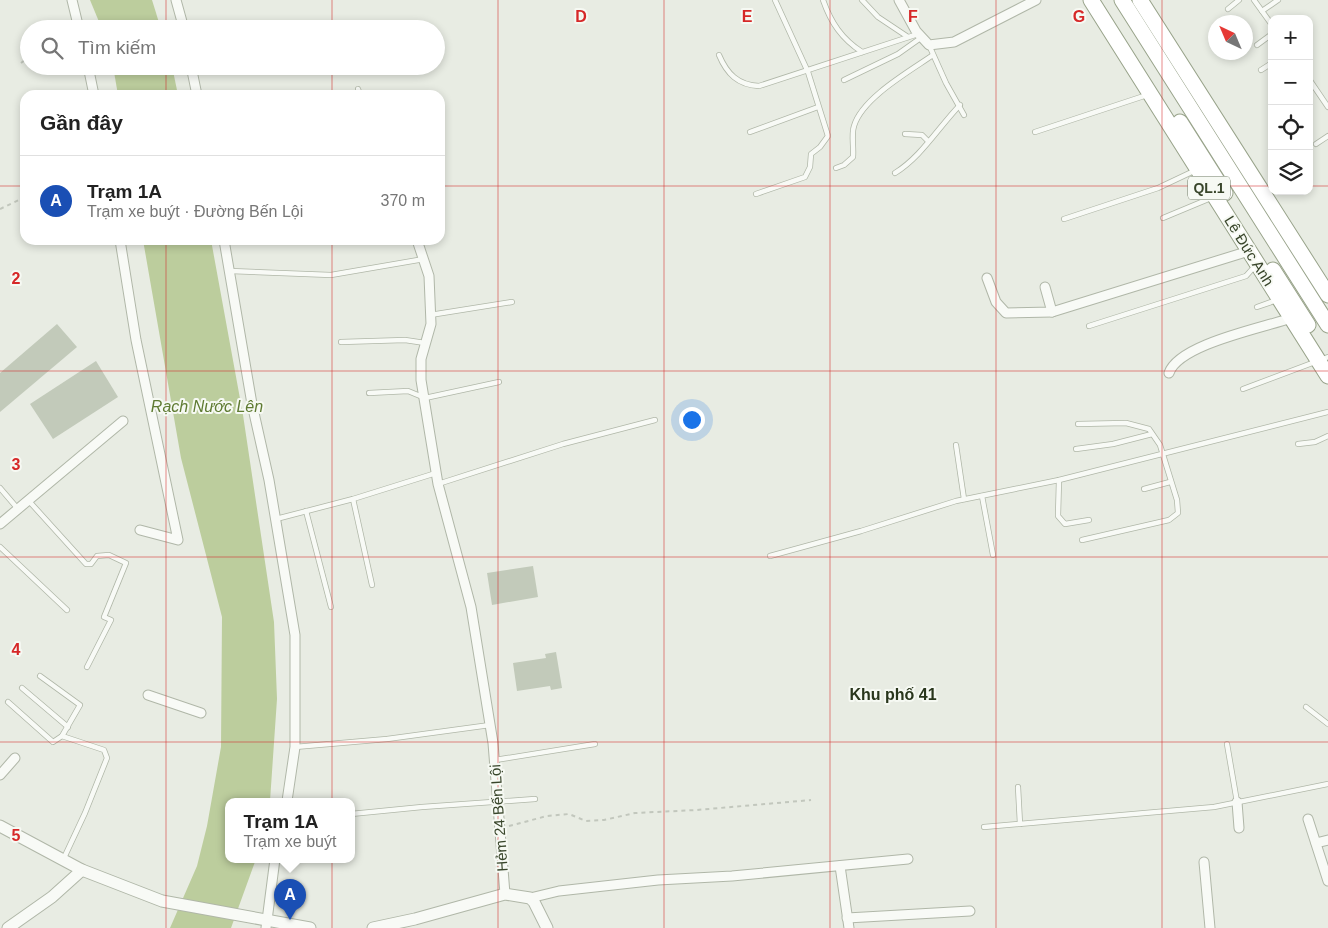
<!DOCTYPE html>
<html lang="vi">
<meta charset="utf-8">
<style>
:root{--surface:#fff;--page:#f6f6f6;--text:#222;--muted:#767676;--line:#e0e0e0;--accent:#4573d4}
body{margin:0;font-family:Arial,sans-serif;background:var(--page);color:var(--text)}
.controls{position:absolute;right:15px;top:15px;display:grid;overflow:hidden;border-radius:10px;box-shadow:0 2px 8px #0003}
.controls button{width:45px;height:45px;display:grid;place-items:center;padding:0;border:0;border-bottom:1px solid var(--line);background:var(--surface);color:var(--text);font:25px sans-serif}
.compass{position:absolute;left:1208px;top:15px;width:45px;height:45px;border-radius:50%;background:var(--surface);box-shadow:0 2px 8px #0003;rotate:316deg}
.you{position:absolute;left:691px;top:419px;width:18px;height:18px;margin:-12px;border:4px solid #fff;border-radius:50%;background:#1a73e8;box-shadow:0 0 0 8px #1a73e833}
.badge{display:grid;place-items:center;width:32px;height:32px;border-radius:50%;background:var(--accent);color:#fff;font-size:16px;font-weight:700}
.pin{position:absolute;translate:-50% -41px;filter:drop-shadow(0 1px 2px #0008)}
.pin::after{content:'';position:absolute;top:26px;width:18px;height:15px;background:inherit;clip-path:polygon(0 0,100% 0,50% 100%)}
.popup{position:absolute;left:225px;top:798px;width:130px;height:65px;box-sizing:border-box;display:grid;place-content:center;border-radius:10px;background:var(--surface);filter:drop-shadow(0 1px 4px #0005);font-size:16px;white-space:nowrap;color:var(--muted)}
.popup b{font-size:19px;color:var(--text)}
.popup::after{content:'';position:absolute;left:50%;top:100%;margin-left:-10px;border:10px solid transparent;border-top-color:var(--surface)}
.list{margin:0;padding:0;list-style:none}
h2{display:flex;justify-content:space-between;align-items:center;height:65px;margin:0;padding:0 20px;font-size:21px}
h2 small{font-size:16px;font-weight:400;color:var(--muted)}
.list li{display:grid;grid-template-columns:32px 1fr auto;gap:15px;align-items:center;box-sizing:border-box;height:90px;padding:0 20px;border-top:1px solid var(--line)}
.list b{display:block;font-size:19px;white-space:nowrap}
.list p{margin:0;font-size:16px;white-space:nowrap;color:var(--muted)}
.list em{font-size:16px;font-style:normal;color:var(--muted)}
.icon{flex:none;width:28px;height:28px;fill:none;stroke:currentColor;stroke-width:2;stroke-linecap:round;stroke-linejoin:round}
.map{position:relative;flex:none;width:1328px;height:928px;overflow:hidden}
.search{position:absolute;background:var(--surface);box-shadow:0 2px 8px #0003;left:20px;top:20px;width:425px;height:55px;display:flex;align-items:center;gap:12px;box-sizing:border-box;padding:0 18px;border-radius:28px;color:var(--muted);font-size:19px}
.panel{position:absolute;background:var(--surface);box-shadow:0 2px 8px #0003;left:20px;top:90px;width:425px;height:155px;border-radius:15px}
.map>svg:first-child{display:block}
.water{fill:#bccd9d}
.building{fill:#c2caba}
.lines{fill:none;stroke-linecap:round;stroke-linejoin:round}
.service-casing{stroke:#b0b7a8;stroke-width:6}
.minor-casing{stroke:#b0b7a8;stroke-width:11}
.tertiary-casing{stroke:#b0b7a8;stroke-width:13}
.trunk-casing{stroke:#98a38a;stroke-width:17}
.path{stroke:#c2c7bd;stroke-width:2;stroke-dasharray:4 4;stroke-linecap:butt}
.service{stroke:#f8faf6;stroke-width:4.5}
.minor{stroke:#f8faf6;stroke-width:9}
.tertiary{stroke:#f8faf6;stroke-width:11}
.trunk{stroke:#fff;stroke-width:15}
.grid{fill:none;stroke:#d62828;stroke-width:1;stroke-opacity:0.55}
.labels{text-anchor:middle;stroke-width:4;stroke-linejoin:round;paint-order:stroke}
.shield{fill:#f6f9f3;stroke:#717b66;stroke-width:1}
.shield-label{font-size:14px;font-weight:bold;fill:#38452a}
.street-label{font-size:15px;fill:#38452a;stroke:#f6f9f3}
.water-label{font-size:16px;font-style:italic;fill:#5f7b32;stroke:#f6f9f3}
.neighbourhood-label{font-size:16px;font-weight:bold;fill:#29361c;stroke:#f6f9f3}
.grid-label{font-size:16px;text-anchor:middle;font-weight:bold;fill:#d62828;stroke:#f6f9f3;stroke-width:4;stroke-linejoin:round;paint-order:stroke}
</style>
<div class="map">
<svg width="1328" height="928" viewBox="0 0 1328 928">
<rect width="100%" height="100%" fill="#e8ece3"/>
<g class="water">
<polygon points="90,0 152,0 161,29 102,29"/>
<polygon points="113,66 172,66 178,95 118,95"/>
<polygon points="143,240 211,240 243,415 274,622 277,699 270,801 229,801 229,859 256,859 231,928 170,928 197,866 207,826 221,747 222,617 181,458"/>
</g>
<g class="building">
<polygon points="57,324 77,347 0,412 0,373"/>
<polygon points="96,361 118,397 53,439 30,404"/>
<polygon points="533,566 538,597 492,605 487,573"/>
<polygon points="556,652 562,688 551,690 550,686 517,691 513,663 546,658 545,654"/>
</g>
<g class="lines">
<g class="service-casing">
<g id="service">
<path d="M 823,0 C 831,23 842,39 862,52"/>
<polyline points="862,0 878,17 908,37"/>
<polyline points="1254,0 1272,25"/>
<polyline points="1228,9 1239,0"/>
<polyline points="1262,11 1278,0"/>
<polyline points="929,45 946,83 964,115"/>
<polyline points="1257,45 1272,34"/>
<path d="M 719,55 C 727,74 738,85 759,86 L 918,34"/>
<polyline points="1261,70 1272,63"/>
<polyline points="1309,79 1328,107"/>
<polyline points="844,80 898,54 922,37"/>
<polyline points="358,89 360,95"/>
<polyline points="750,132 818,107"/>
<polyline points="1035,132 1147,95"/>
<polyline points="905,134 922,135 928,141"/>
<polyline points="1316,144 1328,136"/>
<path d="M 836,168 L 844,165 L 853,157 C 854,147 851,135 854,126 C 862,98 910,71 933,55"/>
<path d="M 895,173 C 921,157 938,128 960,105"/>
<polyline points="756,194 805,177 810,167 811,154 820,147 828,136 808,72 775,0"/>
<polyline points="1163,218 1211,198"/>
<polyline points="1064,219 1158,188 1196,170"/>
<polyline points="230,271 331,275 424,259"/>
<polyline points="1257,307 1277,300"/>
<polyline points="430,315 512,302"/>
<polyline points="1089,326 1246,276 1255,266"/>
<polyline points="341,342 405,340 425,343"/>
<polyline points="1243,389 1328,357"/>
<polyline points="369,393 408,391 425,398 499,382"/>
<polyline points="1078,424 1126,423 1149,429 1160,445 1177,500 1178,513 1169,520 1082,540"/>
<polyline points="1298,444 1315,442 1328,436"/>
<polyline points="956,445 964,499"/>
<polyline points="1076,449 1113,444 1152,434"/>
<polyline points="1059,480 1058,516 1065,524 1089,520"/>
<polyline points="438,484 563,444 655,420"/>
<polyline points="0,488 18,509"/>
<polyline points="1144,489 1170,482"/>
<polyline points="982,496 993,555"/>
<polyline points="353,499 372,585"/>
<polyline points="28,500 86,564 91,564 97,556 109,555 126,563 104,617 111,620 87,667"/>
<polyline points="306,511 331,607"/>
<polyline points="276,519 353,499 436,473"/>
<polyline points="0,547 67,610"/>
<polyline points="770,556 861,531 956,501 1059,480 1328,412"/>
<polyline points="22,688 68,727"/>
<polyline points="8,702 53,742 62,736 80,705 40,676"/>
<polyline points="1306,707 1328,724"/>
<polyline points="62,736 104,750 107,758 85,813 63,860"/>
<polyline points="1227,744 1237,802"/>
<polyline points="295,747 387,739 490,725"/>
<polyline points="495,760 595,744"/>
<polyline points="1018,787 1020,824"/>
<polyline points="351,814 422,807 535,799"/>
<polyline points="984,827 1214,807 1328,784"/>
</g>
</g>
<g class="minor-casing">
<g id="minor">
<polyline points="72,0 79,29"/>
<polyline points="176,0 184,29"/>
<polyline points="899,0 916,31 929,45 954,42 1036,0"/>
<polyline points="88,66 94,95"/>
<polyline points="191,66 197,95"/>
<polyline points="120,240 136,340 178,540 140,530"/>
<polyline points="224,240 252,404 269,480 295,635 295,747 287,801"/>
<polyline points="417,240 429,276 431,324 421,359 421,380 438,484 471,607 493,743 505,894"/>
<polyline points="987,278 996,302 1006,313 1052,312 1249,251"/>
<polyline points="1045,287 1052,312"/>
<path d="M 1169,373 C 1179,344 1263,328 1291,318"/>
<polyline points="0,524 123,421"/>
<polyline points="148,695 201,713"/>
<polyline points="0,775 15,758"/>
<polyline points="1237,802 1239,828"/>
<polyline points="1308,819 1328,881"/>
<polyline points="1316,843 1328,840"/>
<polyline points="1204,862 1210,928"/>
<polyline points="840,866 849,928"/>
<polyline points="530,898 559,891 658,880 732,876 908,859"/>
<polyline points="847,918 970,911"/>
<polyline points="266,928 275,859"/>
</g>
</g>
<g class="tertiary-casing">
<g id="tertiary">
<polyline points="0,826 82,870 162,901 310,928"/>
<polyline points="8,928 52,897 82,870"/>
<polyline points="373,928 415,919 505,894 530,898 534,902 547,928"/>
</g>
</g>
<g class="trunk-casing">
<g id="trunk">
<polyline points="1091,0 1328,376"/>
<polyline points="1122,0 1328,325"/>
<polyline points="1140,0 1328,295"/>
<polyline points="1180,122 1225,193"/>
<polyline points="1273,270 1308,325"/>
</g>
</g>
<g class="path">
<polyline points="21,63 29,57"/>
<polyline points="0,209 25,197"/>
<polyline points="509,826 547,816 569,814 586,821 604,820 635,813 697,810 811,800"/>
</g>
<use href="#service" class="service"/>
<use href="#minor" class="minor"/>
<use href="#tertiary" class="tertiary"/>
<use href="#trunk" class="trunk"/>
</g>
<path class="grid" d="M 166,0 L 166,29M 332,0 L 332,29M 498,0 L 498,928M 664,0 L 664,928M 830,0 L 830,928M 996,0 L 996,928M 1162,0 L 1162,928M 166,66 L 166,95M 332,66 L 332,95M 0,186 L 25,186M 440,186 L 1272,186M 1309,186 L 1328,186M 166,240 L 166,928M 332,240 L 332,928M 0,371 L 1328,371M 0,557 L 1328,557M 0,742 L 1328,742"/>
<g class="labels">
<rect class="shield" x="1188" y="176.5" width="42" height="23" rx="4"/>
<g class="shield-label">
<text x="1209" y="193">QL.1</text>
</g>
<g class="street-label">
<text transform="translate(1249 251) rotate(58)" y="5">Lê Đức Anh</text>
<text transform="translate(499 818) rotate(-94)" y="5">Hẻm 24 Bến Lội</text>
</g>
<g class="water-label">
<text x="207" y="412">Rạch Nước Lên</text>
</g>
<g class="neighbourhood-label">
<text x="893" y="700">Khu phố 41</text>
</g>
</g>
<g class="grid-label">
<text x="581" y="22">D</text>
<text x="747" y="22">E</text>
<text x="913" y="22">F</text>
<text x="1079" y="22">G</text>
<text x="16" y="284">2</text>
<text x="16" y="470">3</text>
<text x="16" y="655">4</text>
<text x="16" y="841">5</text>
</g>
</svg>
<div class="controls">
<button>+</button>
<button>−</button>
<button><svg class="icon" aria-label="locate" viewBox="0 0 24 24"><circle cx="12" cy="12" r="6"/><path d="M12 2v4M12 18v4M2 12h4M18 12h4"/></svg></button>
<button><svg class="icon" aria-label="layers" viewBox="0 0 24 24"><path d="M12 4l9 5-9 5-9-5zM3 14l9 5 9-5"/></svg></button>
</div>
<svg class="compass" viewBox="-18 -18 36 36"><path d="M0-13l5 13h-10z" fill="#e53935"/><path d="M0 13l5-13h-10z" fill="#767676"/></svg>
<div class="you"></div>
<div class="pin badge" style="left:290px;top:920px;background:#1a4fb4">A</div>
<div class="popup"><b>Trạm 1A</b>Trạm xe buýt</div>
<div class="search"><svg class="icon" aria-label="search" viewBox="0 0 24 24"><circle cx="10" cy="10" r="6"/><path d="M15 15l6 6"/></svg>Tìm kiếm</div>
<section class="panel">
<h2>Gần đây<small></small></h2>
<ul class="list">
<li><span class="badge" style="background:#1a4fb4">A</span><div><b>Trạm 1A</b><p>Trạm xe buýt · Đường Bến Lội</p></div><em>370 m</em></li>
</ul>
</section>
</div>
